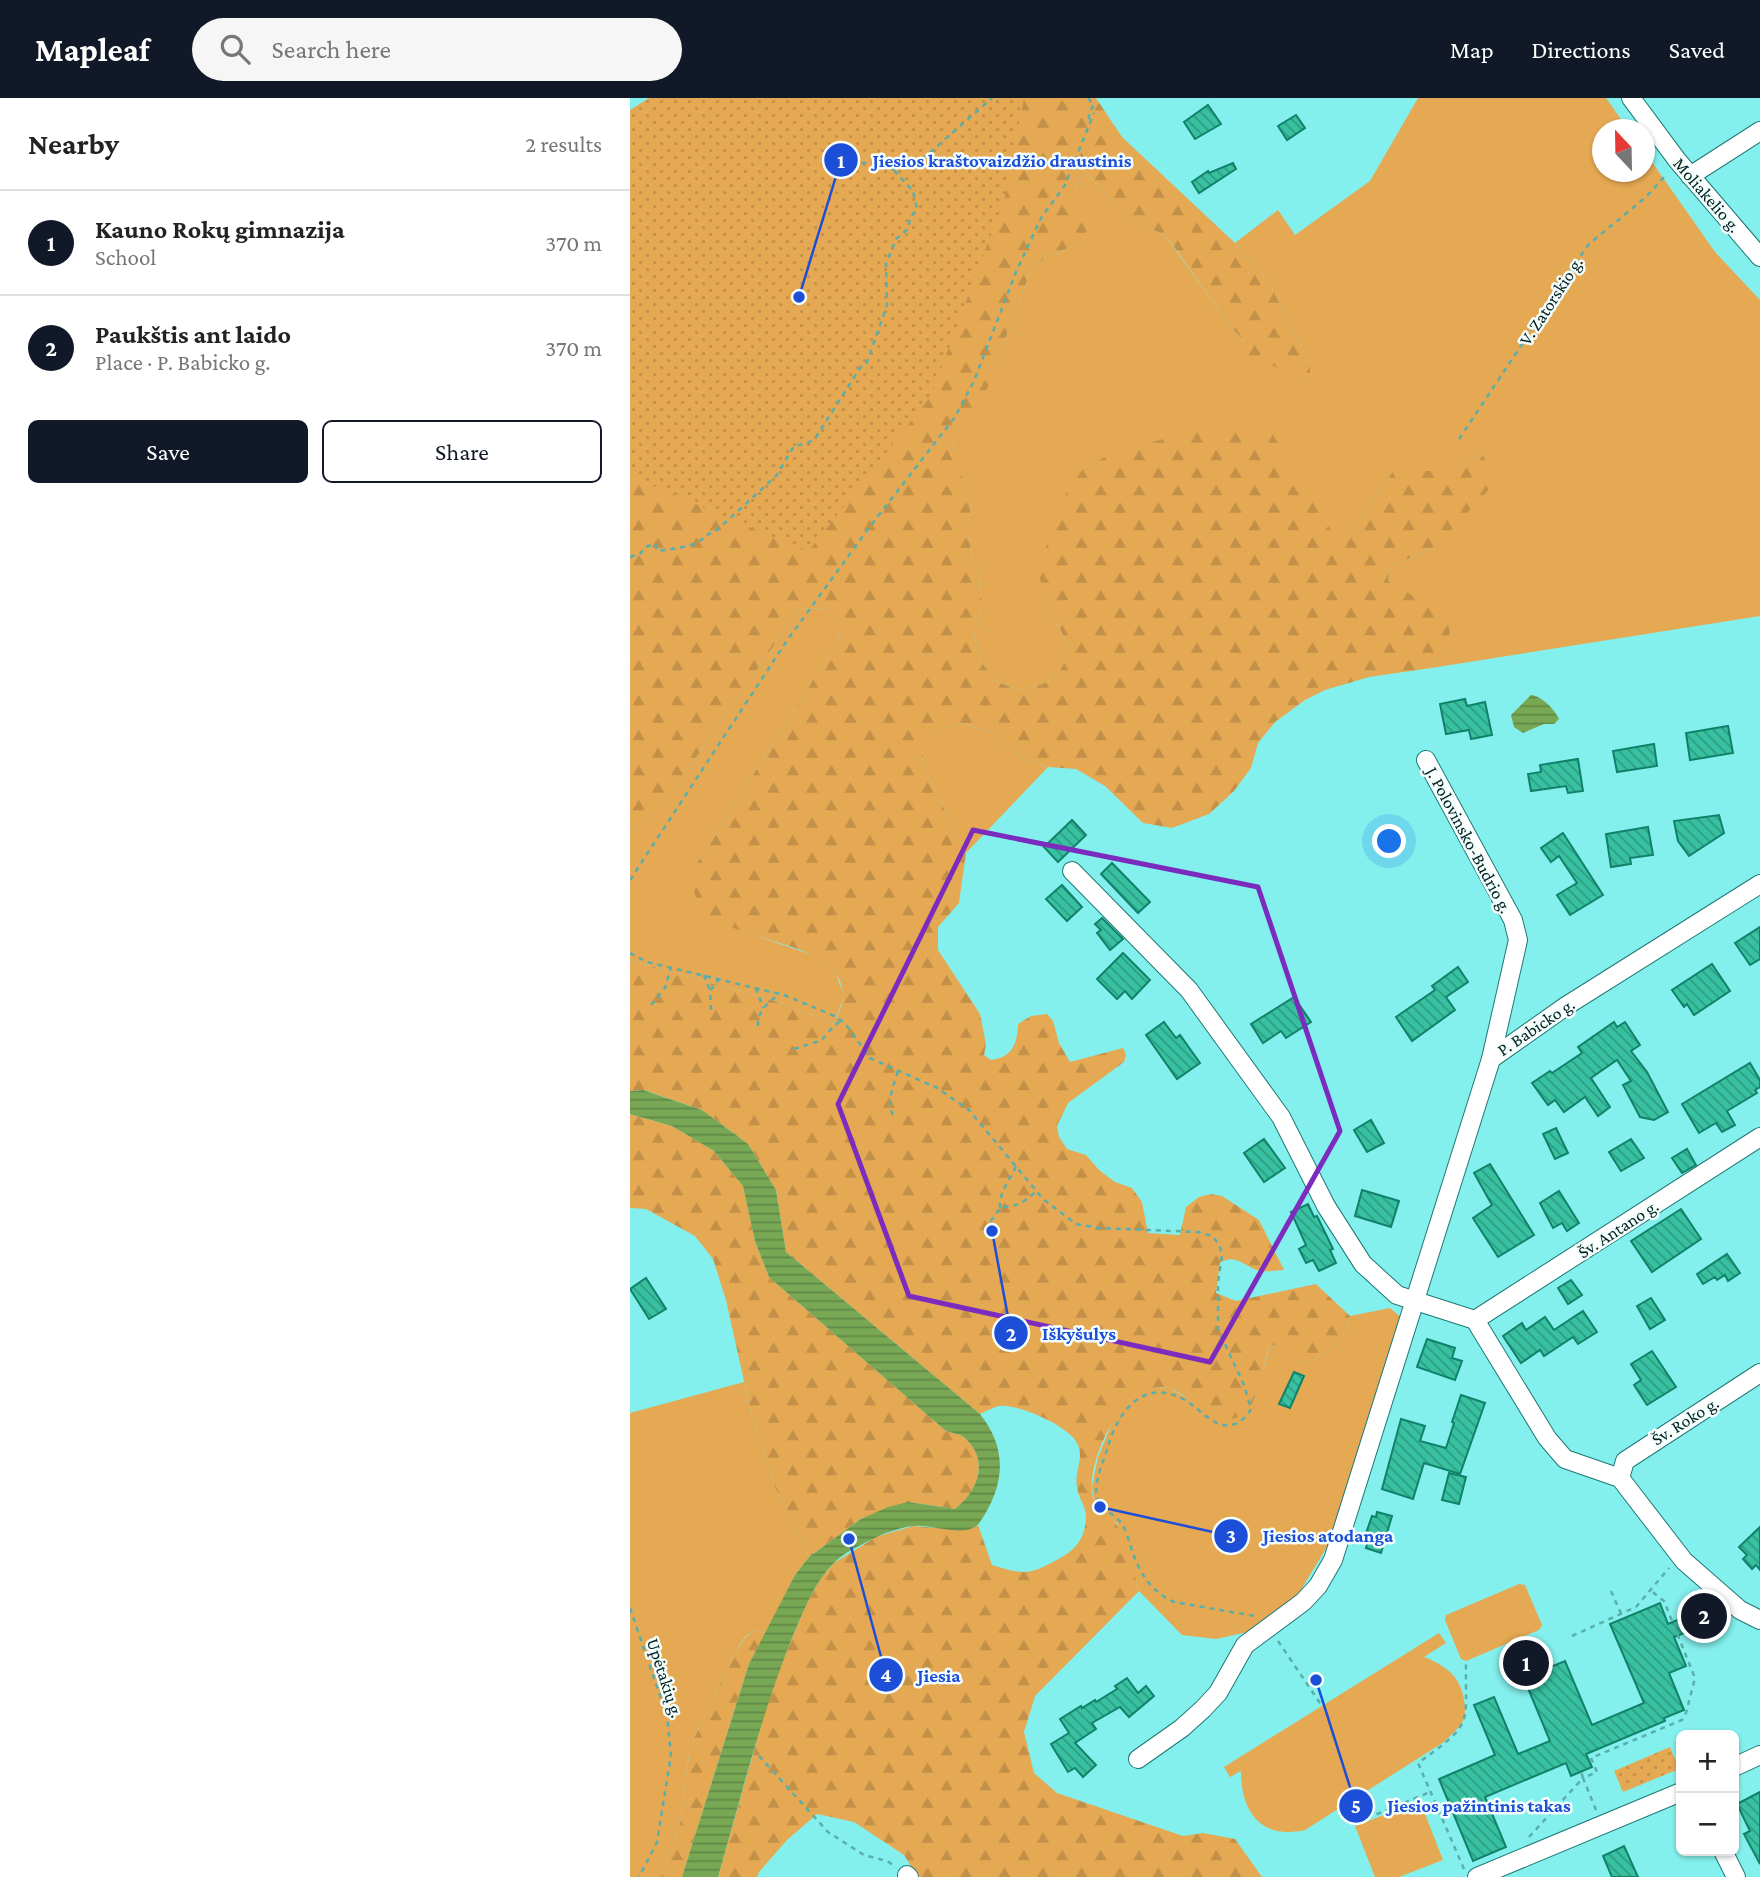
<!DOCTYPE html>
<meta charset="utf-8">
<style>
:root{--surface:#fff;--page:#f6f6f6;--text:#222;--muted:#767676;--line:#e0e0e0;--accent:#111827}
body{margin:0;font-family:"Crimson Pro",serif;background:var(--page);color:var(--text)}
.controls{position:absolute;right:21px;bottom:21px;display:grid;overflow:hidden;border-radius:10px;box-shadow:0 2px 5px #0004}
.controls button{width:63px;height:63px;display:grid;place-items:center;padding:0;border:0;border-bottom:2px solid var(--line);background:var(--surface);color:var(--text);font:35px sans-serif}
.compass{position:absolute;left:962px;top:21px;width:63px;height:63px;border-radius:50%;background:var(--surface);box-shadow:0 2px 5px #0004;rotate:338deg}
.you{position:absolute;left:760px;top:744px;width:24px;height:24px;margin:-18px;border:5px solid #fff;border-radius:50%;background:#1a73e8;box-shadow:0 0 0 10px #1a73e833}
.badge{display:grid;place-items:center;width:46px;height:46px;border-radius:50%;background:var(--accent);color:#fff;font-size:23px;font-weight:700}
.pin{position:absolute;translate:-50% -50%;border:4px solid #fff;box-shadow:0 2px 7px #0006}
.list{margin:0;padding:0;list-style:none}
h2{display:flex;justify-content:space-between;align-items:center;height:91px;margin:0;padding:0 28px;font-size:30px}
h2 small{font-size:23px;font-weight:400;color:var(--muted)}
.list li{display:grid;grid-template-columns:46px 1fr auto;gap:21px;align-items:center;box-sizing:border-box;height:105px;padding:0 28px;border-top:2px solid var(--line)}
.list b{display:block;font-size:26px;white-space:nowrap}
.list p{margin:0;font-size:23px;white-space:nowrap;color:var(--muted)}
.list em{font-size:23px;font-style:normal;color:var(--muted)}
.actions{display:flex;gap:14px;padding:21px 28px}
.actions a{flex:1;padding:16px 0;border:2px solid var(--accent);border-radius:10px;text-align:center;font-size:24px;color:var(--accent)}
.actions .main{background:var(--accent);color:#fff}
.icon{flex:none;width:38px;height:38px;fill:none;stroke:currentColor;stroke-width:2;stroke-linecap:round;stroke-linejoin:round}
.map{position:relative;flex:none;width:1130px;height:1779px;overflow:hidden}
header{display:flex;align-items:center;gap:42px;box-sizing:border-box;height:98px;padding:0 35px;background:var(--accent);color:#fff}
header strong{font-size:33px}
nav{display:flex;gap:38px;margin-inline-start:auto;font-size:24px}
.search{width:490px;height:63px;background:var(--page);display:flex;align-items:center;gap:18px;box-sizing:border-box;padding:0 24px;border-radius:38px;color:var(--muted);font-size:26px}
main{display:flex}
aside{flex:1;background:var(--surface)}
.map>svg:first-child{display:block}
.green{fill:#e5a853}
.forest{fill:url(#forest-firs)}
.park{fill:url(#park-dots)}
.water{fill:url(#water-rules)}
.building{fill:url(#building-back-hatch);stroke:#11826a;stroke-width:2}
.lines{fill:none;stroke-linecap:round;stroke-linejoin:round}
.street-casing{stroke:#1f7876;stroke-width:20}
.path{stroke:#5aaeac;stroke-width:2.5;stroke-dasharray:5 5;stroke-linecap:butt}
.street{stroke:#fff;stroke-width:18}
.marked{fill:none;stroke:#7b2cbf;stroke-width:5;stroke-linejoin:round}
.labels{text-anchor:middle;stroke-width:5;stroke-linejoin:round;paint-order:stroke}
.street-label{font-size:18px;fill:#002020;stroke:#f4fefd}
.leader{fill:none;stroke:#1d4ed8;stroke-width:2.5}
.callout-dot{fill:#1d4ed8;stroke:#f4fefd;stroke-width:2.5}
.mark-label{font-size:21px;text-anchor:middle;font-weight:bold;fill:#fff}
.callout-label{font-size:19px;text-anchor:middle;font-weight:bold;fill:#1d4ed8;stroke:#f4fefd;stroke-width:5;stroke-linejoin:round;paint-order:stroke}
</style>
<header>
<strong>Mapleaf</strong>
<div class="search"><svg class="icon" aria-label="search" viewBox="0 0 24 24"><circle cx="10" cy="10" r="6"/><path d="M15 15l6 6"/></svg>Search here</div>
<nav><a>Map</a><a>Directions</a><a>Saved</a></nav>
</header>
<main>
<aside>
<h2>Nearby<small>2 results</small></h2>
<ul class="list">
<li><span class="badge">1</span><div><b>Kauno Rokų gimnazija</b><p>School</p></div><em>370 m</em></li>
<li><span class="badge">2</span><div><b>Paukštis ant laido</b><p>Place · P. Babicko g.</p></div><em>370 m</em></li>
</ul>
<div class="actions"><a class="main">Save</a><a>Share</a></div>
</aside>
<div class="map">
<svg width="1130" height="1779" viewBox="0 0 1130 1779">
<defs>
<pattern id="forest-firs" width="22" height="20" patternUnits="userSpaceOnUse" patternTransform="scale(1.75)"><rect width="22" height="20" fill="#e5a853"/><path d="M5 1l3.5 6h-7zM16 11l3.5 6h-7z" fill="#c39048"/></pattern>
<pattern id="park-dots" width="8" height="8" patternUnits="userSpaceOnUse" patternTransform="scale(1.75)"><rect width="8" height="8" fill="#e5a853"/><path d="M2 2h.1M6 6h.1" fill="none" stroke="#c39048" stroke-width="1.8" stroke-linecap="round"/></pattern>
<pattern id="water-rules" width="6" height="5" patternUnits="userSpaceOnUse" patternTransform="scale(1.75)"><rect width="6" height="5" fill="#79a854"/><path d="M0 2.5h6" fill="none" stroke="#618845"/></pattern>
<pattern id="building-back-hatch" width="6" height="6" patternUnits="userSpaceOnUse" patternTransform="scale(1.75)"><rect width="6" height="6" fill="#38c1a0"/><path d="M-1 5l2 2M0 0l6 6M5-1l2 2" fill="none" stroke="#2d9c82"/></pattern>
</defs>
<rect width="100%" height="100%" fill="#84f0ed"/>
<g class="green">
<path d="M 788,0 L 976,0 L 998,31 L 972,32 L 972,74 L 1014,74 L 1015,54 L 1085,154 L 1130,202 L 1130,518 L 801,570 L 820,547 L 758,483 L 761,468 L 805,449 L 851,355 L 824,373 L 763,373 L 733,417 L 714,434 L 701,434 L 637,328 C 576,338 509,341 454,370 L 413,496 L 440,552 C 428,583 419,585 388,593 L 365,582 L 350,562 L 344,536 L 352,506 L 350,480 L 342,456 L 337,431 L 341,407 L 335,384 L 321,359 L 324,343 L 368,266 L 380,226 L 401,173 L 417,158 L 452,145 C 449,124 440,98 449,79 L 459,77 L 491,114 L 512,128 L 534,136 L 599,227 L 614,243 L 679,283 L 680,266 L 640,186 L 605,145 L 648,112 L 665,137 L 740,83 Z"/>
<polygon points="196,510 207,525 209,541 67,765 109,832 191,860 206,876 214,897 204,926 151,905 0,862 0,731 7,729 36,703 169,511"/>
<polygon points="330,625 360,634 391,660 418,669 336,755 292,666 294,648 314,631"/>
<path d="M 760,1210 L 772,1220 L 697,1449 L 669,1495 L 622,1533 L 586,1541 L 552,1537 L 509,1493 L 487,1425 L 467,1410 L 464,1404 L 462,1388 L 468,1359 L 485,1318 L 501,1301 L 515,1291 L 527,1289 L 539,1290 L 557,1300 L 624,1303 L 640,1248 L 645,1247 L 671,1266 C 699,1259 713,1246 720,1218 Z"/>
<polygon points="114,1284 122,1319 145,1389 179,1459 165,1477 136,1535 124,1532 114,1540 102,1560 60,1649 50,1725 31,1779 0,1779 0,1315"/>
<polygon points="889,1486 895,1487 912,1527 909,1532 836,1563 831,1561 815,1522 816,1517"/>
<path d="M 809,1535 L 816,1545 L 794,1559 C 814,1567 830,1577 834,1601 C 835,1608 836,1616 833,1623 C 829,1631 820,1637 814,1644 L 675,1732 C 630,1742 611,1713 611,1673 L 600,1679 L 594,1669 Z"/>
<polygon points="790,1703 813,1762 769,1779 745,1779 725,1728"/>
</g>
<g class="forest">
<path d="M 36,0 L 466,0 L 492,39 L 605,145 L 640,186 L 680,266 L 680,283 L 618,258 L 614,243 L 599,227 L 544,149 L 534,136 L 512,128 L 491,114 L 459,77 L 449,79 C 440,97 450,111 458,129 L 452,145 L 417,158 L 401,173 L 380,226 L 368,266 L 353,300 L 324,343 L 321,358 L 335,384 L 341,407 L 337,431 L 342,456 L 350,480 L 352,506 L 344,536 L 350,562 L 365,582 L 388,593 C 419,585 428,583 440,552 L 413,496 L 408,470 L 437,393 L 454,370 L 479,357 L 560,333 L 637,327 L 702,434 L 714,434 L 733,417 L 763,373 L 824,373 L 851,355 L 868,382 L 805,449 L 761,468 L 758,483 L 819,520 L 820,547 L 801,570 L 739,579 L 695,592 L 675,602 L 645,624 L 628,645 L 621,670 L 604,693 L 579,716 L 542,730 L 513,725 L 475,688 L 446,671 L 418,669 L 391,660 L 360,634 L 330,625 L 314,631 L 294,649 L 292,666 L 336,755 L 329,805 L 308,829 L 308,852 L 350,916 L 356,946 L 354,957 L 361,962 C 383,959 387,946 388,926 L 401,918 L 417,916 L 423,923 L 429,945 L 440,964 L 493,950 L 496,957 L 494,964 L 438,1005 L 427,1028 L 429,1039 L 437,1051 L 456,1057 L 469,1072 L 485,1084 L 502,1090 L 512,1104 L 518,1135 L 550,1137 L 556,1109 L 569,1099 L 581,1096 L 592,1098 L 629,1122 L 654,1172 C 647,1172 639,1174 631,1173 C 615,1170 606,1154 590,1165 L 586,1195 L 606,1203 L 686,1186 L 720,1218 C 713,1246 699,1259 671,1266 L 652,1255 L 645,1247 L 640,1248 C 631,1269 631,1309 608,1319 C 582,1331 561,1296 538,1290 C 494,1279 454,1366 463,1400 C 467,1413 481,1416 487,1427 C 499,1446 502,1472 509,1493 L 405,1598 L 394,1634 L 404,1675 L 427,1695 L 553,1738 L 573,1735 L 605,1741 L 632,1779 L 288,1779 L 274,1757 L 224,1724 L 187,1716 L 157,1742 L 129,1774 L 127,1779 L 88,1779 L 142,1589 L 177,1504 L 191,1480 L 204,1465 L 246,1439 L 283,1428 L 330,1432 L 340,1431 L 348,1427 L 362,1467 C 372,1470 383,1474 394,1474 C 403,1474 411,1470 419,1466 C 441,1455 455,1446 456,1419 C 456,1407 448,1400 447,1389 C 444,1374 454,1362 448,1347 C 442,1329 388,1305 369,1308 C 363,1309 355,1314 350,1316 L 156,1154 L 146,1092 L 118,1046 L 72,1012 L 14,992 L 0,993 L 0,862 L 151,905 L 204,926 C 207,918 214,904 213,895 C 206,824 37,857 67,765 L 209,541 L 207,525 L 196,510 L 169,511 L 36,703 L 7,729 L 0,731 L 0,24 Z"/>
<path d="M 0,1016 L 42,1028 L 84,1053 L 113,1088 L 125,1143 L 139,1179 L 302,1321 C 306,1324 311,1329 315,1332 C 322,1336 330,1335 335,1340 C 360,1363 348,1393 325,1411 L 278,1404 L 231,1421 L 179,1459 L 145,1389 L 122,1319 L 96,1202 L 83,1161 L 65,1138 L 16,1111 L 0,1110 Z"/>
<polygon points="124,1532 136,1535 119,1566 52,1779 31,1779 50,1725 60,1649 102,1560 114,1541"/>
</g>
<g class="park">
<polygon points="19,0 394,0 375,99 301,298 178,454 0,378 0,12"/>
<polygon points="1040,1649 1049,1671 993,1694 984,1673"/>
</g>
<g class="water">
<path d="M 901,597 C 912,598 925,612 929,621 L 924,626 L 914,626 L 893,635 L 884,629 L 881,617 Z"/>
<path d="M 13,992 L 72,1012 L 118,1046 L 146,1092 L 156,1154 L 350,1316 C 378,1351 375,1387 350,1424 C 337,1442 303,1426 284,1428 C 272,1429 254,1435 243,1441 C 230,1447 213,1455 203,1466 C 183,1486 173,1515 162,1540 C 131,1617 111,1699 88,1779 L 52,1779 L 119,1566 L 165,1477 L 179,1459 L 231,1421 L 258,1409 L 278,1404 L 325,1411 C 348,1393 360,1363 335,1340 C 330,1335 322,1336 315,1332 C 311,1329 306,1324 302,1321 L 139,1179 L 125,1143 L 113,1088 L 84,1053 L 42,1028 L 0,1016 L 0,993 Z"/>
</g>
<g class="building">
<polygon points="578,7 591,26 565,41 554,24"/>
<polygon points="666,17 675,30 657,42 648,28"/>
<polygon points="603,65 606,71 569,95 562,84 578,73 579,75"/>
<polygon points="835,601 837,608 855,604 862,637 841,641 839,632 816,636 810,606"/>
<polygon points="1098,628 1103,655 1060,662 1056,635"/>
<polygon points="1024,646 1027,668 987,674 983,653"/>
<polygon points="948,661 953,693 938,695 936,688 901,693 898,676 911,674 910,667"/>
<polygon points="1089,717 1094,735 1059,758 1048,743 1044,723"/>
<polygon points="442,722 456,737 428,764 414,749"/>
<polygon points="1018,729 1023,757 1000,760 1001,766 981,769 976,736"/>
<polygon points="933,735 973,797 940,817 927,797 947,785 929,758 921,764 911,750"/>
<polygon points="482,765 520,804 508,815 471,776"/>
<polygon points="432,787 452,809 437,823 416,801"/>
<polygon points="472,820 493,841 480,852 467,835 471,832 465,826"/>
<polygon points="1130,829 1130,861 1120,867 1105,845"/>
<polygon points="493,855 520,882 502,901 495,893 487,901 467,881"/>
<polygon points="1082,866 1100,893 1064,917 1057,906 1054,909 1042,892"/>
<polygon points="828,869 838,884 816,899 825,912 782,943 766,919 805,892 802,888"/>
<polygon points="664,899 681,924 656,940 651,933 633,945 621,926"/>
<polygon points="534,924 546,940 550,937 570,965 547,981 516,937"/>
<polygon points="984,924 987,929 995,924 1010,947 1001,953 1017,974 1038,1014 1024,1022 1010,1019 993,987 1001,983 987,962 961,980 980,1009 968,1018 955,999 934,1014 925,1002 918,1007 902,985 920,973 922,975 952,955 948,949"/>
<polygon points="1120,965 1130,982 1130,989 1125,992 1127,995 1097,1013 1105,1027 1092,1034 1086,1025 1069,1035 1052,1006"/>
<polygon points="741,1022 754,1045 737,1054 724,1032"/>
<polygon points="926,1030 938,1055 925,1061 913,1036"/>
<polygon points="634,1041 655,1070 634,1084 614,1055"/>
<polygon points="1001,1041 1014,1060 991,1073 979,1054"/>
<polygon points="1057,1051 1066,1067 1052,1075 1042,1060"/>
<polygon points="860,1066 904,1137 868,1159 843,1120 862,1107 844,1075"/>
<polygon points="732,1092 769,1103 761,1129 725,1118"/>
<polygon points="929,1093 949,1125 937,1133 932,1125 923,1130 910,1105"/>
<polygon points="678,1106 684,1119 687,1118 703,1151 700,1152 706,1165 689,1173 683,1162 676,1165 669,1151 676,1147 661,1114"/>
<polygon points="1051,1111 1071,1141 1022,1174 1001,1143"/>
<polygon points="1097,1156 1110,1175 1098,1183 1095,1177 1087,1182 1085,1179 1073,1186 1067,1176"/>
<polygon points="16,1180 36,1211 19,1221 0,1191"/>
<polygon points="941,1182 952,1197 938,1206 928,1190"/>
<polygon points="1021,1200 1035,1222 1020,1231 1007,1208"/>
<polygon points="953,1213 967,1234 948,1246 943,1239 914,1258 910,1252 891,1265 873,1238 892,1225 896,1232 915,1219 924,1232"/>
<polygon points="797,1241 825,1250 822,1260 832,1263 825,1282 787,1269"/>
<polygon points="1022,1253 1046,1289 1017,1307 1004,1287 1011,1282 1001,1266"/>
<polygon points="664,1274 674,1278 660,1310 649,1306"/>
<polygon points="831,1297 855,1305 830,1376 794,1365 783,1401 752,1391 771,1321 795,1328 790,1343 816,1350 824,1325 822,1324"/>
<polygon points="819,1375 836,1379 829,1406 812,1402"/>
<polygon points="747,1414 762,1418 751,1455 736,1450 738,1443 734,1441 742,1418 746,1419"/>
<polygon points="1130,1429 1130,1472 1126,1467 1122,1471 1113,1461 1117,1457 1109,1449"/>
<polygon points="1030,1505 1038,1526 1071,1512 1077,1526 1044,1539 1056,1568 1039,1575 1054,1612 1034,1620 1035,1623 956,1656 962,1669 941,1678 936,1665 855,1699 876,1749 843,1763 809,1681 865,1657 844,1607 864,1599 888,1656 920,1643 895,1583 909,1577 908,1574 935,1563 962,1627 1014,1605 980,1526"/>
<polygon points="497,1580 508,1595 516,1588 524,1598 499,1619 490,1609 462,1625 466,1631 445,1645 466,1667 453,1679 445,1670 438,1674 421,1646 439,1635 430,1621 451,1608 452,1610 465,1602 466,1604 487,1591 485,1588"/>
<polygon points="1130,1694 1130,1766 1114,1736 1120,1733 1107,1706"/>
<polygon points="994,1748 1008,1779 982,1779 973,1758"/>
</g>
<g class="lines">
<g class="street-casing">
<g id="street">
<polyline points="1001,0 1047,62 1130,159"/>
<polyline points="1060,78 1130,33"/>
<polyline points="796,662 883,822 888,842 861,961"/>
<polyline points="442,773 559,892 651,1019 696,1108 733,1166 767,1197 845,1222 917,1340 935,1361 990,1380 1054,1463 1110,1512 1130,1522"/>
<polyline points="845,1222 1130,1039"/>
<polyline points="990,1380 995,1363 1130,1275"/>
<polyline points="508,1661 552,1630 573,1611 588,1595 615,1547 673,1504 688,1488 703,1462 861,961 936,908 1130,786"/>
<polyline points="1104,1669 1130,1657"/>
<polyline points="1093,1753 1106,1779"/>
<polyline points="277,1777 279,1779"/>
<polyline points="847,1779 1051,1694"/>
</g>
</g>
<g class="path">
<polyline points="458,0 464,7 459,15 459,22"/>
<path d="M 204,65 L 213,71 C 235,63 241,62 263,71 L 269,66 L 282,66 L 282,62 L 288,65 L 362,0"/>
<polyline points="829,341 958,147 1016,99 1037,76"/>
<path d="M 0,459 L 11,455 L 15,449 L 25,446 L 27,453 C 42,451 57,450 69,443 C 76,440 76,435 85,434 L 146,378 L 164,348 L 178,345 L 186,339 L 230,270 L 237,264 L 257,207 L 256,166 L 266,141 L 278,131 L 280,120 L 287,111 L 283,93 L 263,71"/>
<polyline points="0,782 156,544 238,431 325,319 344,283 386,174 411,120 435,87 464,15"/>
<path d="M 0,855 L 17,864 L 154,897 L 207,919 L 217,928 L 240,960 L 307,990 L 339,1012 L 413,1101 L 446,1126 L 469,1130 L 568,1134 L 582,1138 L 589,1146 L 592,1157 L 588,1185 L 588,1231 L 614,1287 L 621,1311 C 615,1322 603,1331 590,1326 C 577,1322 567,1309 555,1302 C 514,1279 489,1312 478,1348 C 474,1363 463,1385 467,1400 C 470,1413 485,1415 492,1426 C 496,1432 498,1440 500,1446 C 508,1472 518,1492 544,1504 L 625,1518"/>
<polyline points="74,877 80,893"/>
<polyline points="126,890 133,910"/>
<polyline points="21,907 35,890 41,869"/>
<polyline points="81,912 80,893 89,881"/>
<path d="M 128,928 C 127,913 138,905 149,896"/>
<polyline points="164,951 192,942 197,935 211,922"/>
<path d="M 263,1017 C 256,1003 264,987 268,973"/>
<path d="M 370,1110 C 369,1094 380,1082 386,1068"/>
<polyline points="362,1133 360,1124 370,1110 390,1106 407,1093"/>
<polyline points="981,1493 993,1520"/>
<polyline points="0,1510 37,1618 41,1657 27,1744 9,1779"/>
<polyline points="942,1538 1006,1509 1039,1470"/>
<polyline points="648,1543 692,1608"/>
<polyline points="129,1658 198,1734 234,1757 257,1763 263,1767"/>
<polyline points="966,1712 953,1680 967,1674 961,1660 1052,1622 1056,1615 1065,1580 1034,1503 1020,1492"/>
<polyline points="728,1724 800,1694"/>
<polyline points="899,1739 953,1680 951,1673"/>
<path d="M 834,1771 L 788,1665 C 845,1624 835,1629 836,1563"/>
</g>
<use href="#street" class="street"/>
</g>
<path class="marked" d="M 343,732 L 628,789 L 710,1033 L 580,1264 L 279,1198 L 208,1006 Z"/>
<g class="labels">
<g class="street-label">
<text transform="translate(1077 97) rotate(49)" y="6">Moliakelio g.</text>
<text transform="translate(921 203) rotate(-57)" y="6">V. Zatorskio g.</text>
<text transform="translate(839 742) rotate(62)" y="6">J. Polovinsko-Budrio g.</text>
<text transform="translate(906 929) rotate(-34)" y="6">P. Babicko g.</text>
<text transform="translate(988 1131) rotate(-33)" y="6">Šv. Antano g.</text>
<text transform="translate(1055 1323) rotate(-32)" y="6">Šv. Roko g.</text>
<text transform="translate(35 1580) rotate(72)" y="6">Upėtakių g.</text>
</g>
</g>
<path class="leader" d="M169 199L211 62M362 1133L381 1235M470 1409L601 1438M219 1441L256 1577M686 1582L726 1708"/>
<g class="callout-dot">
<circle cx="169" cy="199" r="7"/>
<circle cx="362" cy="1133" r="7"/>
<circle cx="470" cy="1409" r="7"/>
<circle cx="219" cy="1441" r="7"/>
<circle cx="686" cy="1582" r="7"/>
<circle cx="211" cy="62" r="18"/>
<circle cx="381" cy="1235" r="18"/>
<circle cx="601" cy="1438" r="18"/>
<circle cx="256" cy="1577" r="18"/>
<circle cx="726" cy="1708" r="18"/>
</g>
<g class="mark-label">
<text x="211" y="70">1</text>
<text x="381" y="1243">2</text>
<text x="601" y="1445">3</text>
<text x="256" y="1584">4</text>
<text x="726" y="1715">5</text>
</g>
<g class="callout-label">
<text x="372" y="69">Jiesios kraštovaizdžio draustinis</text>
<text x="449" y="1242">Iškyšulys</text>
<text x="698" y="1444">Jiesios atodanga</text>
<text x="309" y="1584">Jiesia</text>
<text x="849" y="1714">Jiesios pažintinis takas</text>
</g>
</svg>
<div class="controls">
<button>+</button>
<button>−</button>
</div>
<svg class="compass" viewBox="-18 -18 36 36"><path d="M0-13l5 13h-10z" fill="#e53935"/><path d="M0 13l5-13h-10z" fill="#767676"/></svg>
<div class="you"></div>
<div class="pin badge" style="left:896px;top:1565px">1</div>
<div class="pin badge" style="left:1074px;top:1518px">2</div>
</div>
</main>
